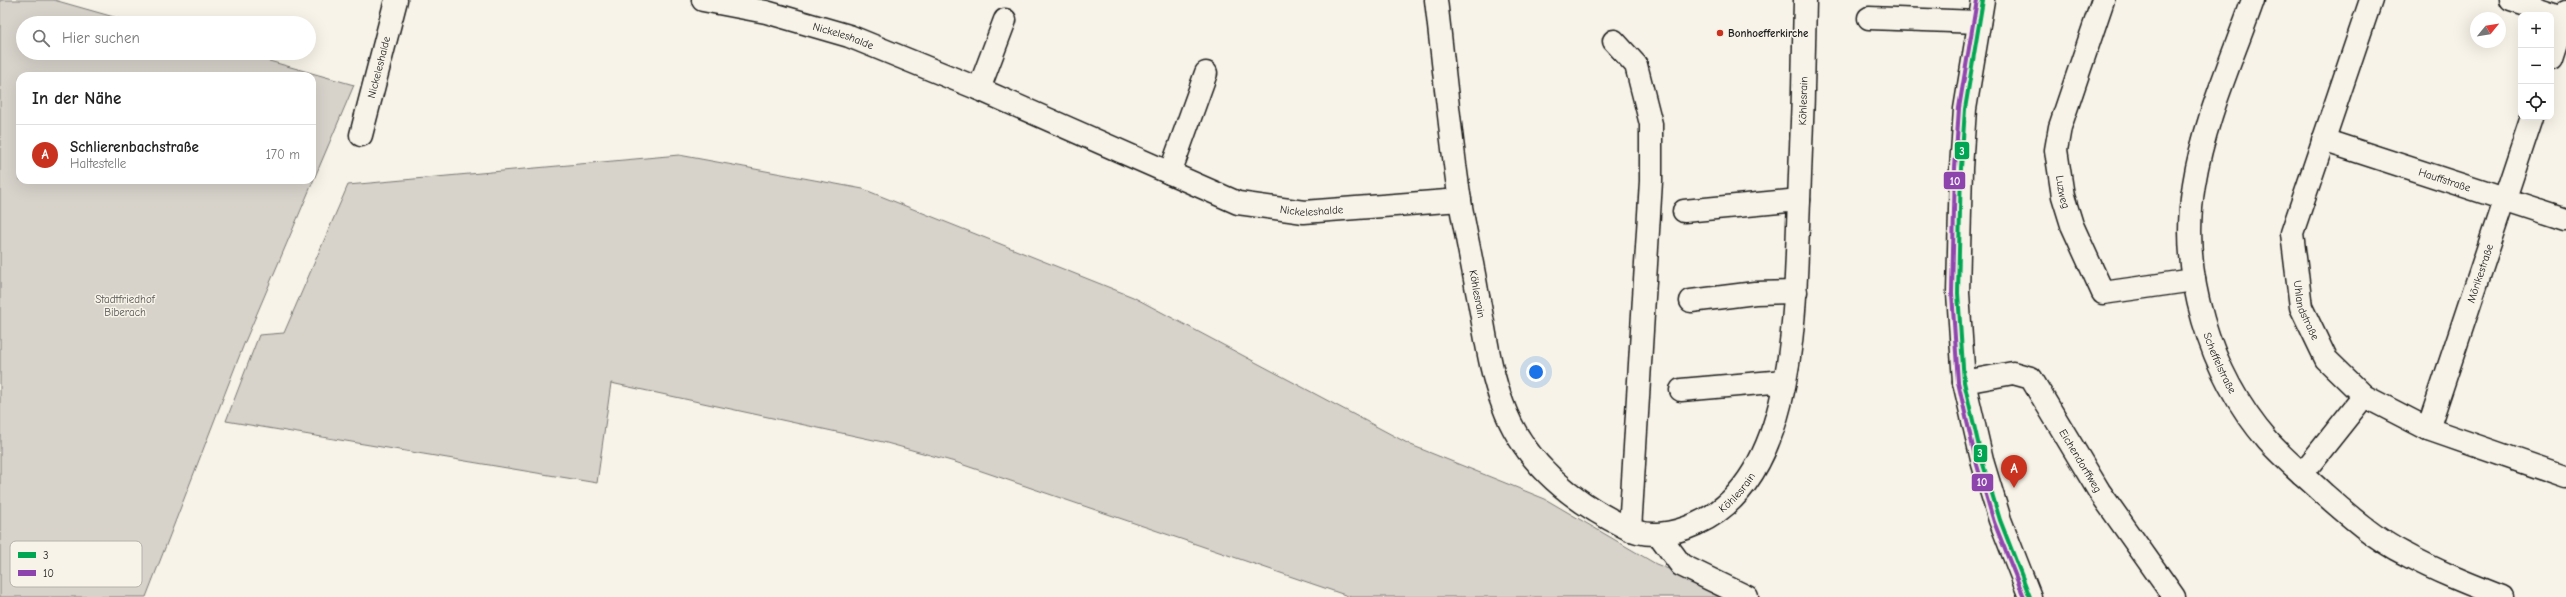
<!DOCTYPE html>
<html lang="de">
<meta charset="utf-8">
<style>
:root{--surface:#fff;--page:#f6f6f6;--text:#222;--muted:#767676;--line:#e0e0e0;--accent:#c8321e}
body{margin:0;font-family:"Comic Neue",sans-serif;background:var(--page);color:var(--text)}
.controls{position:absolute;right:12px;top:12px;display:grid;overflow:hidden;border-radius:8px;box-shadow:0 4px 16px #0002}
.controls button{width:36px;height:36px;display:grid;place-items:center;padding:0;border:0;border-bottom:1px solid var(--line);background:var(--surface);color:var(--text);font:20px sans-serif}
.compass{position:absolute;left:2470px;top:12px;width:36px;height:36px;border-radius:50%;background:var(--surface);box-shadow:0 4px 16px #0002;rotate:60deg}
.you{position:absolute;left:1536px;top:372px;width:14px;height:14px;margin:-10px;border:3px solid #fff;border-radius:50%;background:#1a73e8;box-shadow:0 0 0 6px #1a73e833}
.badge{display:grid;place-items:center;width:26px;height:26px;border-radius:50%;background:var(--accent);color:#fff;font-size:13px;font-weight:700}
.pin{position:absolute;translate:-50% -33px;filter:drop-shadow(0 1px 2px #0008)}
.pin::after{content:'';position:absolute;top:21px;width:14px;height:12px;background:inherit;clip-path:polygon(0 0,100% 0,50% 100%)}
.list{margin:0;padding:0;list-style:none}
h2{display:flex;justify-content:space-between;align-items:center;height:52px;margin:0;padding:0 16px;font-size:17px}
h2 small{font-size:13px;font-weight:400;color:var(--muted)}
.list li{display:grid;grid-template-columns:26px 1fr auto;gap:12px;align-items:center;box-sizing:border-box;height:60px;padding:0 16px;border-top:1px solid var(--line)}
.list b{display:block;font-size:15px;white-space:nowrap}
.list p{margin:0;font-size:13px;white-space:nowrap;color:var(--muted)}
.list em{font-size:13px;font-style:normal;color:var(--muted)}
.icon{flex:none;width:22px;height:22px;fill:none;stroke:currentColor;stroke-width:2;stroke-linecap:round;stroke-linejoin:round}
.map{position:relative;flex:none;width:2566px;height:597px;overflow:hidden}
.search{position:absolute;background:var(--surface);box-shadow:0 4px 16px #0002;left:16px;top:16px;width:300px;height:44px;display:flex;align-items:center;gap:10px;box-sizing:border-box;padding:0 14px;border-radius:22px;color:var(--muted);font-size:15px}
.panel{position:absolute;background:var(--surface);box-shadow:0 4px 16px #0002;left:16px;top:72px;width:300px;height:112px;border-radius:12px}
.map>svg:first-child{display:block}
.green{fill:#d7d3cb;stroke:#7a7874;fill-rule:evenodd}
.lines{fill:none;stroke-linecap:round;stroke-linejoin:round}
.minor-casing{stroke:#1c1c1c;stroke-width:25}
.minor{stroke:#f7f3e8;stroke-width:22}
.bus-1-casing{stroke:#f7f3e8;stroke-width:7}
.bus-2-casing{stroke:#f7f3e8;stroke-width:7}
.bus-1{stroke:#00a651;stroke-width:4}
.bus-2{stroke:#8e44ad;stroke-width:4}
.poi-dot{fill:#c8321e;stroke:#f7f3e8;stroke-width:1.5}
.labels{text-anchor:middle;stroke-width:3;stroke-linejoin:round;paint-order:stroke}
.poi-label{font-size:11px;font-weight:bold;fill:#1c1c1c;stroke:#f7f3e8;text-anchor:start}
.street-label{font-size:11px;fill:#1c1c1c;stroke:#f7f3e8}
.park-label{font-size:11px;fill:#545351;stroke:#f7f3e8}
.key{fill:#f7f3e8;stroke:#b5b2ab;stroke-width:1}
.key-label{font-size:11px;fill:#1c1c1c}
.line-badge{stroke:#f7f3e8;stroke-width:1.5}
.badge-label{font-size:11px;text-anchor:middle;font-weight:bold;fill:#fff}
</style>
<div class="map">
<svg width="2566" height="597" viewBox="0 0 2566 597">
<rect width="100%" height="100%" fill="#f7f3e8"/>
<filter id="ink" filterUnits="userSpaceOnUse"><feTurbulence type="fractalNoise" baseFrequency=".025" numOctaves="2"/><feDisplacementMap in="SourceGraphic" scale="8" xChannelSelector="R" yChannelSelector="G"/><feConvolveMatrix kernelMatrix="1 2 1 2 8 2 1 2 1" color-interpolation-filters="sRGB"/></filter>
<g filter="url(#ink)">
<g class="green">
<path d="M 0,0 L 54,0 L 135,23 L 23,23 L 23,53 L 241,53 L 354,85 L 244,344 L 146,597 L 0,597 ZM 20,76 L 312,76 L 312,180 L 20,180 Z"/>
<polygon points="679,155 863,189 1133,297 1411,445 1545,499 1656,564 1739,597 1351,597 955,462 883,442 611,383 597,483 226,421 259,335 284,333 348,185"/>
</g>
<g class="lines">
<g class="minor-casing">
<g id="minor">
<path id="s1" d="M 703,0 L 766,12 L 849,36 L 979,89 L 1238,203 L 1304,212 L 1460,200"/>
<path id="s2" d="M 1436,0 C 1444,67 1450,134 1460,201 C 1465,231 1472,261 1477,291 C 1485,329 1489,369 1503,405 C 1524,463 1572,501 1625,527 C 1647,539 1674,534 1696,524 C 1801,478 1794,298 1799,202 C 1802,135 1804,68 1805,0"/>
<polyline points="1983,0 1965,109 1961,168 1958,293 1964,382 1983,464 2000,520 2030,597"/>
<path id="s3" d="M 2103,0 L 2060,127 L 2056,150 L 2063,196 L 2072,225 L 2103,293 L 2194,280"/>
<path id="s4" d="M 2253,0 C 2232,60 2204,121 2194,184 C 2179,273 2209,373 2268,441 C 2285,460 2305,476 2323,493 C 2348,515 2375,539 2405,554 C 2436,571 2469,584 2502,597"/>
<path id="s5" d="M 2371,0 L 2292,233 L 2301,307 L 2326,359 L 2364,396 L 2428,429 L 2566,477"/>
<polyline points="2511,0 2566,18"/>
<polyline points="1869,18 1979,22"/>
<polyline points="1614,41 1636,65 1651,124 1651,181 1630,530"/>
<polyline points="2551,58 2566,12"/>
<polyline points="979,89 1005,20"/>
<path id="s6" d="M 361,135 L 396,0"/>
<path id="s7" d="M 2323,140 L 2566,219"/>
<polyline points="1170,173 1206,73"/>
<polyline points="1684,211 1799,200"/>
<polyline points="1691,301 1755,293 1796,292"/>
<path id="s8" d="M 1964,382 L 2013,373 L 2031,378 L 2099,491 L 2174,597"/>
<polyline points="1681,390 1784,381"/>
<path id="s9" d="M 2428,429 L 2532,117"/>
<polyline points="2302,474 2364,396"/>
<polyline points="1659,535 1681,565 1747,597"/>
</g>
</g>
<use href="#minor" class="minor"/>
<g class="bus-1-casing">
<polyline id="bus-1" points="1983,0 1965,109 1961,168 1958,293 1964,382 1983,464 2000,520 2030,597"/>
</g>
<g class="bus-2-casing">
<polyline id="bus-2" points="1977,0 1959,108 1955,168 1952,293 1958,382 1977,465 1994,522 2024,597"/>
</g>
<use href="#bus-1" class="bus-1"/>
<use href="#bus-2" class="bus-2"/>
</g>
</g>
<circle class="poi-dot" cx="1720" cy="33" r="4"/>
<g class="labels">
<g class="poi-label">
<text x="1728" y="37">Bonhoefferkirche</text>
</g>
<g class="street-label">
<text dy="4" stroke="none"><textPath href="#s1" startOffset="145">Nickeleshalde</textPath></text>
<text dy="4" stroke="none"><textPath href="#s6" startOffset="70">Nickeleshalde</textPath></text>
<text dy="4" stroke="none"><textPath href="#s2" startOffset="1118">Köhlesrain</textPath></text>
<text dy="4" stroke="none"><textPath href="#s7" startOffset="128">Hauffstraße</textPath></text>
<text dy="4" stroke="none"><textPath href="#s3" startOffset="200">Luzweg</textPath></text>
<text dy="4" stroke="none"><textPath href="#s1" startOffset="648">Nickeleshalde</textPath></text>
<text dy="4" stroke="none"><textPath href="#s9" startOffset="164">Mörikestraße</textPath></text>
<text dy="4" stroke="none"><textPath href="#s2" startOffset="297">Köhlesrain</textPath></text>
<text dy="4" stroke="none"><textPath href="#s5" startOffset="325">Uhlandstraße</textPath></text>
<text dy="4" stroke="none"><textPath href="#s4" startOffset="377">Scheffelstraße</textPath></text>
<text dy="4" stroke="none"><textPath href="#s8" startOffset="165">Eichendorffweg</textPath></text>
<text dy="4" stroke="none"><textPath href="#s2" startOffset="714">Köhlesrain</textPath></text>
</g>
<g class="park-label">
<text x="125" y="303">Stadtfriedhof<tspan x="125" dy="13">Biberach</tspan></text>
</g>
</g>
<rect x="10" y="541" width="132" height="46" rx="6" class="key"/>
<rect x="18" y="552" width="18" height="6" fill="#00a651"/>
<rect x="18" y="570" width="18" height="6" fill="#8e44ad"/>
<g class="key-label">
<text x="43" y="559">3</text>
<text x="43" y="577">10</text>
</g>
<g class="line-badge">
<rect x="1954" y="141" width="16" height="19" rx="4" fill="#00a651"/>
<rect x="1943" y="171" width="23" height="19" rx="4" fill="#8e44ad"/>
<rect x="1973" y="444" width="15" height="19" rx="4" fill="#00a651"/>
<rect x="1971" y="473" width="23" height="19" rx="4" fill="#8e44ad"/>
</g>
<g class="badge-label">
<text x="1962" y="155">3</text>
<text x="1955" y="185">10</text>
<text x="1980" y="457">3</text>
<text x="1982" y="486">10</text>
</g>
</svg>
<div class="controls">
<button>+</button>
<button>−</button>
<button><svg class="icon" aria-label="locate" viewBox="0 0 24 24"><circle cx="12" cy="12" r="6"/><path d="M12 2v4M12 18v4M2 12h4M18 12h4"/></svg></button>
</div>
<svg class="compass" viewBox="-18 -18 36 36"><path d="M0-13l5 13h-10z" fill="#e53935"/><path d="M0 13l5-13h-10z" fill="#767676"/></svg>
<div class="you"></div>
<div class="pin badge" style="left:2014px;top:488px">A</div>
<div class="search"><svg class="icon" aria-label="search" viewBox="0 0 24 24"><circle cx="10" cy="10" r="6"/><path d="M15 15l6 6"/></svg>Hier suchen</div>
<section class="panel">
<h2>In der Nähe<small></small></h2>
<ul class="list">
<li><span class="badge">A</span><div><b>Schlierenbachstraße</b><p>Haltestelle</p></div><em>170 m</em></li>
</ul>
</section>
</div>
